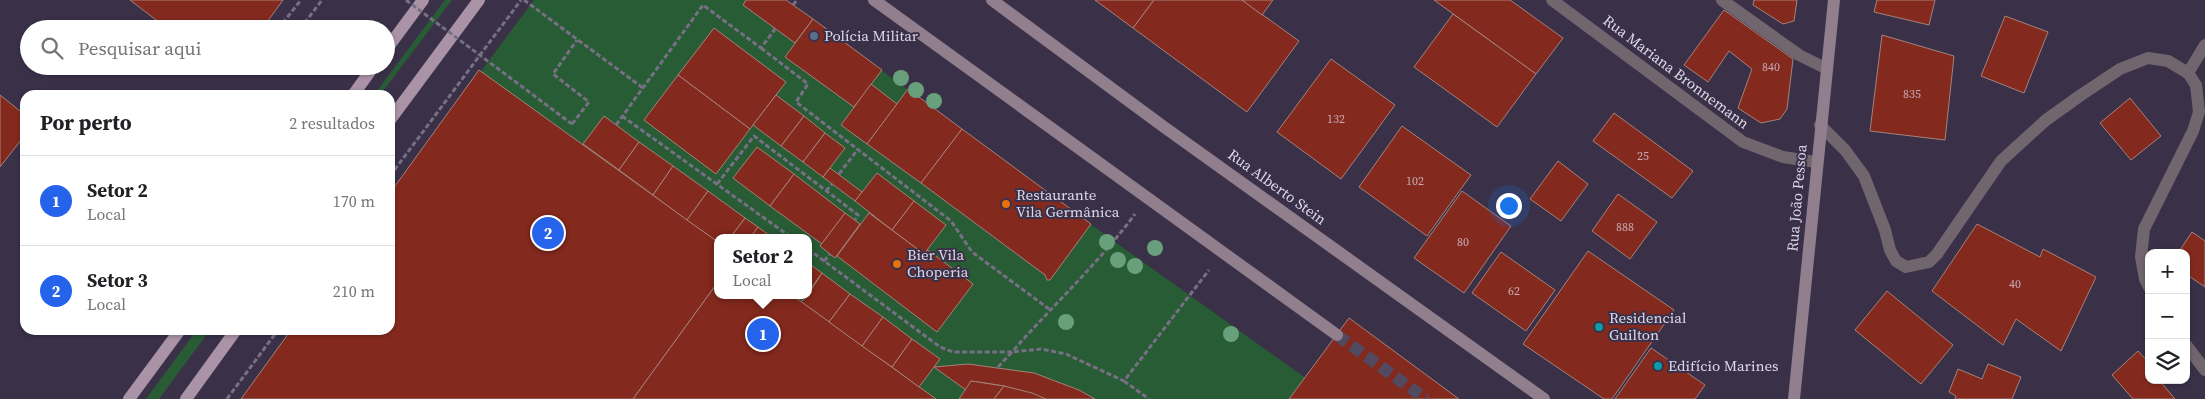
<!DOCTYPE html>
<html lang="pt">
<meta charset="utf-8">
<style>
:root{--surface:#fff;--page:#f6f6f6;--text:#202124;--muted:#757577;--line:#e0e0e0;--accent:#2563eb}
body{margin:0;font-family:"Source Serif 4",serif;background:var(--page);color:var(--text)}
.controls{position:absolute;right:15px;bottom:15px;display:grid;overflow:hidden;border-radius:10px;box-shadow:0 1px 4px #0004}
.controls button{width:45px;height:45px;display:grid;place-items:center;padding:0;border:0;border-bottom:1px solid var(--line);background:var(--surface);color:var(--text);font:25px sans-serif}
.you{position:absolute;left:1508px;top:205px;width:18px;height:18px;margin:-12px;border:4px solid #fff;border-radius:50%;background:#1a73e8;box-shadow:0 0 0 8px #1a73e833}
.badge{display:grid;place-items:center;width:32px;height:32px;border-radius:50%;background:var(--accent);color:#fff;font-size:16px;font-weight:700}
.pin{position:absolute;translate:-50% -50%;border:2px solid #fff;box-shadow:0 1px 5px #0006}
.popup{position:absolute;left:714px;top:234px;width:98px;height:65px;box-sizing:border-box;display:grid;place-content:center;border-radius:10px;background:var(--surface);filter:drop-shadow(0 1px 4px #0005);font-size:16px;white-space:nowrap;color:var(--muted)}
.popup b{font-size:19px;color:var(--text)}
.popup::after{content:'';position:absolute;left:50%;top:100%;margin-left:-10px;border:10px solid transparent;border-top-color:var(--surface)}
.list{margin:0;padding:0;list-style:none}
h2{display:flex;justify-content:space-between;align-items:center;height:65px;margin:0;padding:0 20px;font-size:21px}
h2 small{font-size:16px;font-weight:400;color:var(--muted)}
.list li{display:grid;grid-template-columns:32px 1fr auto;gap:15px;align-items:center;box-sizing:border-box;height:90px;padding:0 20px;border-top:1px solid var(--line)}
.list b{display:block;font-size:19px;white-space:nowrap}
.list p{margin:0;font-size:16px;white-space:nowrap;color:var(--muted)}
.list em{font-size:16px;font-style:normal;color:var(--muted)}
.icon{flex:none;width:28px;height:28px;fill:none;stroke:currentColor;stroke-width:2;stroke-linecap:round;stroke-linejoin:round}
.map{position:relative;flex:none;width:2205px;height:399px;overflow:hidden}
.search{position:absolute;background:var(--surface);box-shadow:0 1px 4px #0004;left:20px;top:20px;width:375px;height:55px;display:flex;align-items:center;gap:12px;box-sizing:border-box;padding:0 18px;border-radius:28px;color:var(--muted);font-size:19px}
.panel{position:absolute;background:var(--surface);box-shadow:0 1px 4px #0004;left:20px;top:90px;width:375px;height:245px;border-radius:15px}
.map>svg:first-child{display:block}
.green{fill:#285c35;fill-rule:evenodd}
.building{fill:#84291d;stroke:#a5827b}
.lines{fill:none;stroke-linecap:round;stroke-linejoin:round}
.secondary-tunnel{stroke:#524a61;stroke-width:12;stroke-dasharray:12 6;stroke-linecap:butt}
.path{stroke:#777085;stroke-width:3;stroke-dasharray:5 2.5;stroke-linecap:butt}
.lane{stroke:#71656e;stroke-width:12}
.street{stroke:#71656e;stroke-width:12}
.secondary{stroke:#917f8e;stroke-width:12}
.primary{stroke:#aa93a6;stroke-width:12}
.path-bridge{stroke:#777085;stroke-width:3;stroke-dasharray:5 2.5;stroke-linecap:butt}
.tree{fill:#68a07c}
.service-dot{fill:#5c6f8a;stroke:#3a3149;stroke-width:2}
.food-dot{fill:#e8710a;stroke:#3a3149;stroke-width:2}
.culture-dot{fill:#0f9aa8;stroke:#3a3149;stroke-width:2}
.labels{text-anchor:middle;stroke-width:4;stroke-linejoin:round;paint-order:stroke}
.number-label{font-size:12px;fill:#c7acb5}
.poi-label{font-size:15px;fill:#ddd8e8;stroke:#3a3149;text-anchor:start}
.street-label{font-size:15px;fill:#ddd8e8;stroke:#3a3149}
</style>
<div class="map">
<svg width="2205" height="399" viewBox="0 0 2205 399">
<rect width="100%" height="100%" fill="#3a3149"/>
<g class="green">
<polygon points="445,0 452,0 380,95 374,95"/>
<path d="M 534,0 L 786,0 L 1115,242 L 1335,399 L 241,399 L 291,330 L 390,330 L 390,193 ZM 718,238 L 808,238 L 808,295 L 718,295 Z"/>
<polygon points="197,330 210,330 159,399 146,399"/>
</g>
<g class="building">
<polygon points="130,0 283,0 262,29 168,29"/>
<polygon points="746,0 786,0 813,19 795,43 743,5"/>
<polygon points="1095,0 1154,0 1133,28"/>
<polygon points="1154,0 1242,0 1299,41 1247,112 1133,28"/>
<polygon points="1242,0 1273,0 1262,15"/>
<polygon points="1434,0 1510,0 1563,38 1536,74"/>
<polygon points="1754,0 1797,0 1794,21 1783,24 1753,5"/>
<polygon points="1877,0 1935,0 1929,25 1874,12"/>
<polygon points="1724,10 1793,59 1787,109 1780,119 1761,123 1738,108 1752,69 1729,51 1708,82 1684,65"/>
<polygon points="1453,14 1536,74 1497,127 1414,67"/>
<polygon points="2005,16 2048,32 2024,93 1981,76"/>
<polygon points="813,19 882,70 854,107 785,57"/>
<polygon points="714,28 786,82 750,129 678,75"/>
<polygon points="1882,35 1954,56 1945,140 1870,131"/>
<polygon points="1331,59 1395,105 1341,179 1277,132"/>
<polygon points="479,70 718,242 718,282 633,399 241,399 291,330 390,330 390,193"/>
<polygon points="678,75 750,129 716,174 644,120"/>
<polygon points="871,84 897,104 867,144 841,125"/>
<polygon points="908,89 962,129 921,183 867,144"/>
<polygon points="0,95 25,115 25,135 0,167"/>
<polygon points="776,95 804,116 781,146 753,125"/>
<polygon points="2130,98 2161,136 2131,160 2100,123"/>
<polygon points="1614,113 1693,171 1672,198 1593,141"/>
<polygon points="604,116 639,142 619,170 583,144"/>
<polygon points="804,116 825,133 803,162 781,146"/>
<polygon points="1402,126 1471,175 1427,236 1359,187"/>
<polygon points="962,129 1091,224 1050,280 1047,280 1045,275 921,183"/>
<polygon points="825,133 845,148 823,177 803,162"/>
<polygon points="639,142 673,166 653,195 619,170"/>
<polygon points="757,147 794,174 770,206 733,178"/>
<polygon points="1558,161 1588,184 1561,221 1530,199"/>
<polygon points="673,166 708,191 687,220 653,195"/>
<polygon points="830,168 862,192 855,201 823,177"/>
<polygon points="877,173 914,201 892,230 855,201"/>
<polygon points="794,174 845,213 822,244 770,206"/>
<polygon points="708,191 745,218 730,238 718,238 718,242 687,220"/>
<polygon points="1462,191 1511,226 1464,293 1414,258"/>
<polygon points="1618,194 1657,222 1630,259 1592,231"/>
<polygon points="914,201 946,225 924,254 892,230"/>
<polygon points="845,213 860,224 835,258 820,246"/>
<polygon points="869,213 924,254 928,250 973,284 937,332 837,256"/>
<polygon points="745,218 758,227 750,238 730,238"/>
<polygon points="1977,224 2040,257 2043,249 2096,277 2061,351 2016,319 2003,345 1932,291"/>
<polygon points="758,227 773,238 750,238"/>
<polygon points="2192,232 2205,241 2205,287 2186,274 2186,253 2178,253"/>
<polygon points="1588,251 1674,310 1612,399 1604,399 1523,344"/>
<polygon points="1501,252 1555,290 1526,331 1472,293"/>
<polygon points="808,263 822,273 808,292"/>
<polygon points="822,273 850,294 829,322 801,302 808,295"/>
<polygon points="718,282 718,295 792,295 936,399 633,399"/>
<polygon points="1887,291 1953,345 1921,384 1855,330"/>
<polygon points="850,294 883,317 862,346 829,322"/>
<polygon points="883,317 912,339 892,367 862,346"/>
<polygon points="1349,318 1459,399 1289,399"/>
<polygon points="912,339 940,359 919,387 892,367"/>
<polygon points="1651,348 1705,385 1695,399 1615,399"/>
<polygon points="2138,351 2149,363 2149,380 2159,380 2175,399 2133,399 2112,375"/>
<polygon points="968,364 1034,373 1079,390 1095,399 1046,399 1004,386 971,381 966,390 934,367"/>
<polygon points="1988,364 2021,377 2012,399 1955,399 1956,396 1949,392 1958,369 1982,379"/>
<polygon points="971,381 984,383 1004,386 994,399 959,399"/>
<polygon points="1004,386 1032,393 1046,399 994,399"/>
</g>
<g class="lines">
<polyline class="secondary-tunnel" points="1337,335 1426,399"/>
<g class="path">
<polyline points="524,0 643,88"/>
<polyline points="793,5 797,0"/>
<polyline points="278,29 301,0"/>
<polyline points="300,29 322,0"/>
<polyline points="761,48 808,84 796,102 951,221 972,252 1049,309"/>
<polyline points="622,116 792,238"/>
<polyline points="572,124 589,102 553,74 577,40"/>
<polyline points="616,125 703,5 761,48 775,29"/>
<polyline points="839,174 858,149"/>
<polyline points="390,176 521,0"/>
<polyline points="717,184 754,136 858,215 855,220"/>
<polyline points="826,191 832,184"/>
<path d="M 808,249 L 940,347 L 953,352 L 1012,352 C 1053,305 1098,264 1135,214"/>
<polyline points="824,261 830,254"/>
<polyline points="998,367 1012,352 1041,349 1066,354 1124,381 1209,270"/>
<polyline points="1124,381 1149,399"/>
<polyline points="227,399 278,330"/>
</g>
<polyline class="lane" points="1722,0 1799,55 1825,68"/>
<g class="street">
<polyline points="1552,0 1743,142 1783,157 1816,162"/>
<polyline points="2188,73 2205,45"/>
<polyline points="1820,125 1845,150 1864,176 1885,230 1890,250 1896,261 1906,267 1929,262 1937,254 2001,161 2046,120 2081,95 2120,69 2148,58 2168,61 2188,73 2196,85 2199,112 2193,131 2144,229 2141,257 2145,279 2149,287"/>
<polyline points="2186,345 2205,370"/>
</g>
<g class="secondary">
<polyline points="874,0 1337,335"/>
<polyline points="992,0 1164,127 1544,399"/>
<polyline points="1794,399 1834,0"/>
</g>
<g class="primary">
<polyline points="386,50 423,0"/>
<polyline points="353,95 374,66"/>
<polyline points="390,120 479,0"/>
<polyline points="129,399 180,330"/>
<polyline points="186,399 236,330"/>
</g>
<polyline class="path-bridge" points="406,0 572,124"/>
</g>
<g class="tree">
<circle cx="901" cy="78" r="8"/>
<circle cx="916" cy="90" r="8"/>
<circle cx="934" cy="101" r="8"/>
<circle cx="1107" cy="242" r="8"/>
<circle cx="1155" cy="248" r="8"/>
<circle cx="1118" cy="260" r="8"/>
<circle cx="1135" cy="266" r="8"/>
<circle cx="1066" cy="322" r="8"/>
<circle cx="1231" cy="334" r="8"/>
</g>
<circle class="service-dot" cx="814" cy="36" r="5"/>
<g class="food-dot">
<circle cx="1006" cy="204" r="5"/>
<circle cx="897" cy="264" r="5"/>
</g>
<g class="culture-dot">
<circle cx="1599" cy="327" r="5"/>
<circle cx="1658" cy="366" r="5"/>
</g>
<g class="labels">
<g class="number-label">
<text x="1771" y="71">840</text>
<text x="1912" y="98">835</text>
<text x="1336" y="123">132</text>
<text x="1643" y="160">25</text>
<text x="1415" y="185">102</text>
<text x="1625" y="231">888</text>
<text x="1463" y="246">80</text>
<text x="2015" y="288">40</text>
<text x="1514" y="295">62</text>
</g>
<g class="poi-label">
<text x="824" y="41">Polícia Militar</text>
<text x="1016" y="200">Restaurante<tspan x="1016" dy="17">Vila Germânica</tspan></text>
<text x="907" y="260">Bier Vila<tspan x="907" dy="17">Choperia</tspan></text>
<text x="1609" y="323">Residencial<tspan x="1609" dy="17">Guilton</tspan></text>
<text x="1668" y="371">Edifício Marines</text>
</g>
<g class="street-label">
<text transform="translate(1676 72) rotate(37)" y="5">Rua Mariana Bronnemann</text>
<text transform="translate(1277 187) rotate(36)" y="5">Rua Alberto Stein</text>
<text transform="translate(1797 198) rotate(-85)" y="5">Rua João Pessoa</text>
</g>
</g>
</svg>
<div class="controls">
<button>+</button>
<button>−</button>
<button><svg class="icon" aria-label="layers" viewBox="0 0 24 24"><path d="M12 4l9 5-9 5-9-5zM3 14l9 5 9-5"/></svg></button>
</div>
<div class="you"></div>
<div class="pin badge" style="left:763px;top:334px">1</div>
<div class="popup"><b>Setor 2</b>Local</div>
<div class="pin badge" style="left:548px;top:233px">2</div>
<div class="search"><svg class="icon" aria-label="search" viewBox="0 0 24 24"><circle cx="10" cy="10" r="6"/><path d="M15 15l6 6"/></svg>Pesquisar aqui</div>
<section class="panel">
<h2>Por perto<small>2 resultados</small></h2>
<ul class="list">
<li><span class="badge">1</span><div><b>Setor 2</b><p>Local</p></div><em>170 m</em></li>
<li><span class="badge">2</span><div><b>Setor 3</b><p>Local</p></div><em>210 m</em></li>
</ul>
</section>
</div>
